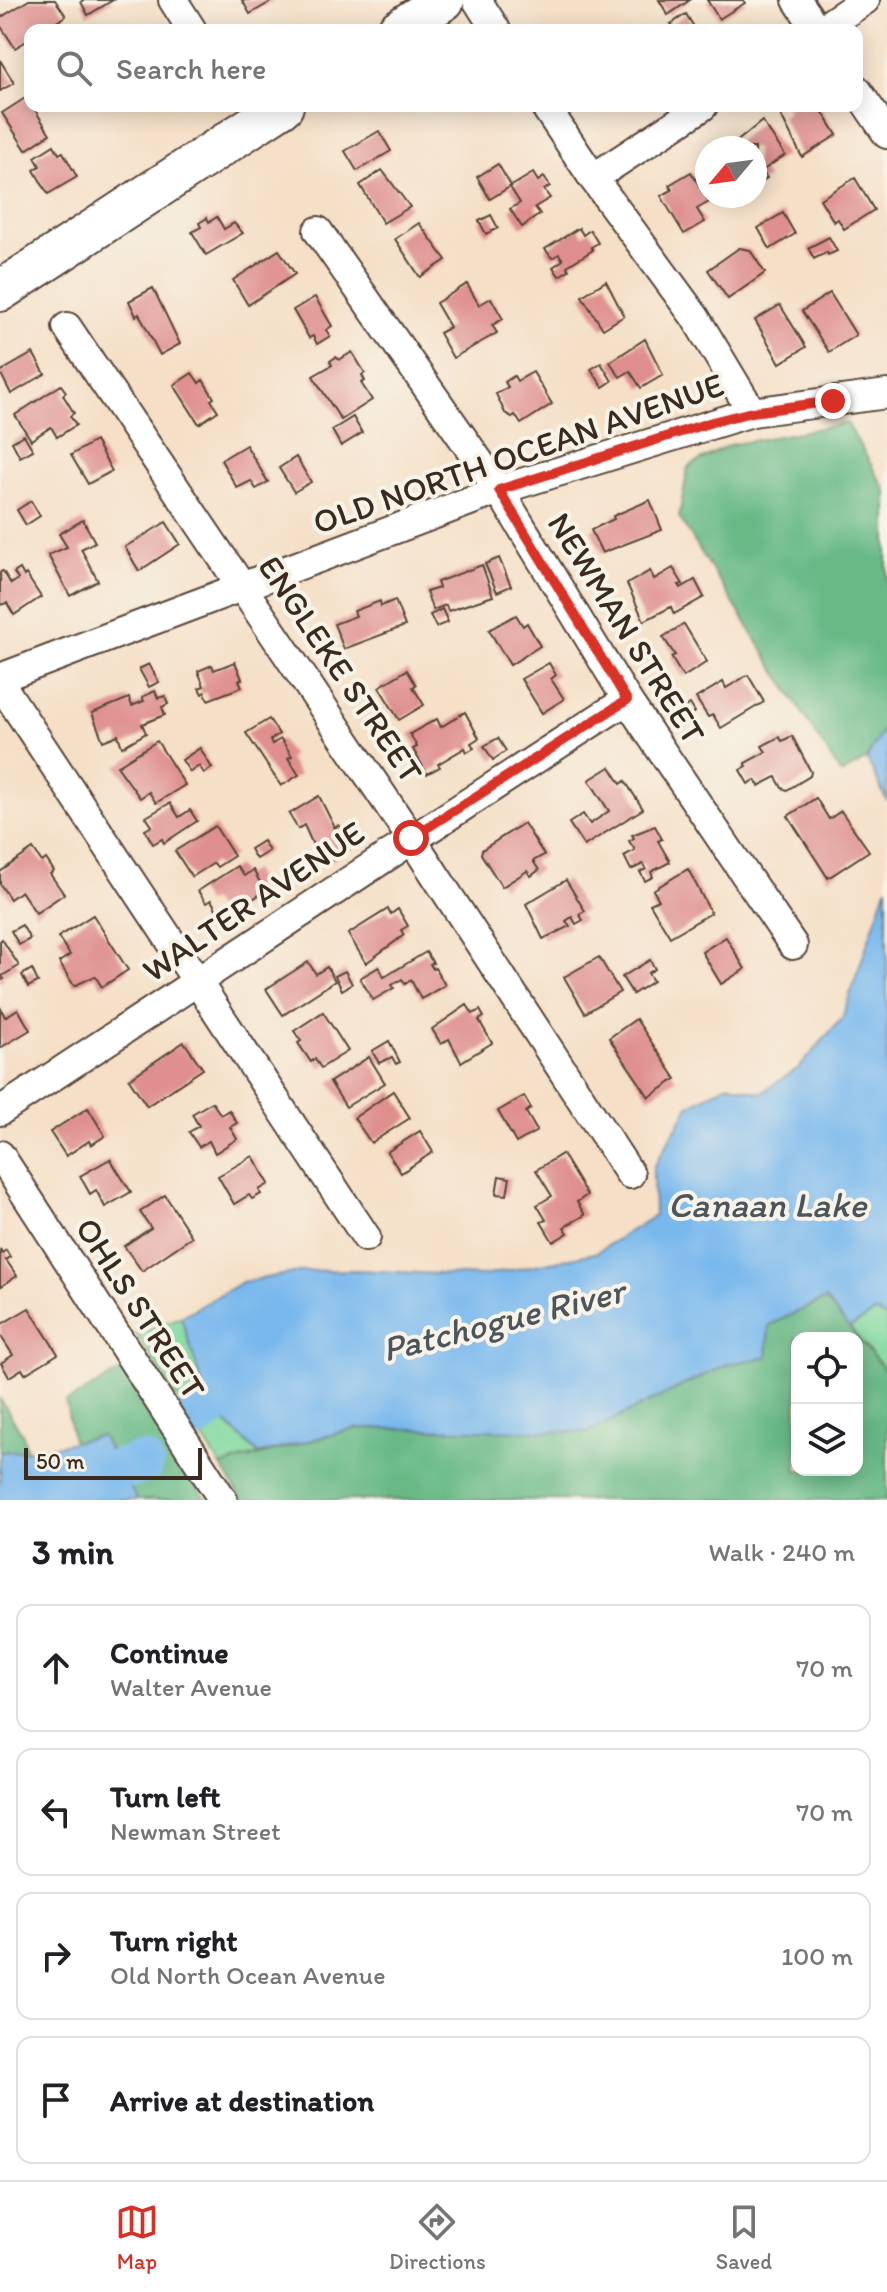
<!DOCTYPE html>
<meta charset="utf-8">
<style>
:root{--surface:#fff;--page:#f2f2f2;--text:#202124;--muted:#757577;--line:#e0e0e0;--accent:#d93025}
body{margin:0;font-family:Itim,sans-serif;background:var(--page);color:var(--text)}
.controls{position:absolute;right:24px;bottom:24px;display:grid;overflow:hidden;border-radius:16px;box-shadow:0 4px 20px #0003}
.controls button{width:72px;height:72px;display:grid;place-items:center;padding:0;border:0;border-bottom:2px solid var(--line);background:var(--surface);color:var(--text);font:40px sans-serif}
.compass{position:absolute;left:695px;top:136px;width:72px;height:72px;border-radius:50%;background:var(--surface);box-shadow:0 4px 20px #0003;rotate:241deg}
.scale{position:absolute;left:24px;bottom:20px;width:178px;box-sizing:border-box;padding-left:8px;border:4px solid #3b2a1e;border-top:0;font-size:22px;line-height:28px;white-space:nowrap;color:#3b2a1e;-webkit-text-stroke:6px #f7f3e8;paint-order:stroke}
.stop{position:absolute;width:24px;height:24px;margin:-18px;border:6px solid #d93025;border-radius:50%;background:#fff}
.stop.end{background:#d93025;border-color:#fff;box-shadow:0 2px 8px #0008}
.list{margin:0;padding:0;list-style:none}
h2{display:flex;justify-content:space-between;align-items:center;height:104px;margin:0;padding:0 32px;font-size:34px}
h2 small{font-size:26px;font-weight:400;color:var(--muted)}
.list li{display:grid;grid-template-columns:52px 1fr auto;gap:24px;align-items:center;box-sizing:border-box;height:128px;margin:0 16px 16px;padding:0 16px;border:2px solid var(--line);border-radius:16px}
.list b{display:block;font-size:30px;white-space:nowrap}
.list p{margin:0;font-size:26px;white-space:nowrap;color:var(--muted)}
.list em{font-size:26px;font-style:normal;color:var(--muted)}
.icon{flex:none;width:44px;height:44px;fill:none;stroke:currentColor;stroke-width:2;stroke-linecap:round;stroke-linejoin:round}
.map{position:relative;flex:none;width:887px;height:1500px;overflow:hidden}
.search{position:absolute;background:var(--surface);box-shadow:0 4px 20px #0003;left:24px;right:24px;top:24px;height:88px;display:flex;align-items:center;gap:20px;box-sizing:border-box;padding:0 28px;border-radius:16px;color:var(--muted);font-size:30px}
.sheet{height:680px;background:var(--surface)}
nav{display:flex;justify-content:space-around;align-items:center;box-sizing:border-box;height:112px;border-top:2px solid var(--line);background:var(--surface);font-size:22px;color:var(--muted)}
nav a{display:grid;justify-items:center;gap:4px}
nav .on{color:var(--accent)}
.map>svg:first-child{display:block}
.green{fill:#80d99f;stroke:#5e825e;stroke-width:2}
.forest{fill:#68b986;stroke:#527252;stroke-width:2;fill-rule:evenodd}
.water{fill:#78b8ed;stroke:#5a7186;stroke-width:2}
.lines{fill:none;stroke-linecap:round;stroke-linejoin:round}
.river{stroke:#78b8ed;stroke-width:42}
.building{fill:#df908e}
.street-casing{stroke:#574537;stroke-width:32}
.secondary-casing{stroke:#574537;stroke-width:44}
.street{stroke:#fff;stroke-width:28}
.secondary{stroke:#fff;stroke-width:40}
.route{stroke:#d93025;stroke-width:10}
.labels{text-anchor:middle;stroke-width:8;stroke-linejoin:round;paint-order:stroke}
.street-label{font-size:34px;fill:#3b2a1e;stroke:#f7f3e8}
.water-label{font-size:36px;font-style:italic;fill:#4d555c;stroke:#f7f3e8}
</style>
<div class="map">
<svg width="887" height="1500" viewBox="0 0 887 1500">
<rect width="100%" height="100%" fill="#f7f3e8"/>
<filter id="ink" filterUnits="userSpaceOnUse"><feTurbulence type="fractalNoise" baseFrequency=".0125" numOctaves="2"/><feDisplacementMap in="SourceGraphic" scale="16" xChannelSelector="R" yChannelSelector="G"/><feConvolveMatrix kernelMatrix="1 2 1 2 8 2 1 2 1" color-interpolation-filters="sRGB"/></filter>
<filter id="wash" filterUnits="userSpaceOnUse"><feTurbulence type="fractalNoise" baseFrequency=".006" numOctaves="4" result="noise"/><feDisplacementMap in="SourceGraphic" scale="32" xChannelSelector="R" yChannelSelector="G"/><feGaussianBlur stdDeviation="1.8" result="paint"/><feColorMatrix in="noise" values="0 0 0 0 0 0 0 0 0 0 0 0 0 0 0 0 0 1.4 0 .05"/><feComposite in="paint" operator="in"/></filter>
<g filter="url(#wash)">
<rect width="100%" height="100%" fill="#f5dfc6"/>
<g class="green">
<polygon points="887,1241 887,1373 826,1299"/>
<polygon points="181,1317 210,1408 259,1454 221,1466 136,1334"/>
</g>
<g class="forest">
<polygon points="847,423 887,492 887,721 867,759 841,774 679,517 688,467 729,445"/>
<path d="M 826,1299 L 887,1373 L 887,1500 L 243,1500 L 221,1466 L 356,1428 L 588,1432 L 727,1364 L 767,1357 L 769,1325 ZM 797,1338 L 857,1338 L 857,1470 L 797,1470 Z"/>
<polygon points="123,1370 206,1500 137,1500 101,1436 73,1442 66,1402"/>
<polygon points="0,1399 23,1435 27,1451 0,1452"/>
</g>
<g class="water">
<polygon points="887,721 887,801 867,759"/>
<polygon points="887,886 887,1319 876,1312 849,1328 825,1299 769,1325 767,1357 727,1364 588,1432 356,1428 259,1454 210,1408 181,1317 242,1282 306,1271 357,1270 482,1276 595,1253 654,1216 653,1168 689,1106 728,1084 761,1093 800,1067 842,1018"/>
<polygon points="101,1436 137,1500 0,1500 0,1452 37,1450"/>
</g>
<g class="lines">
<g class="river">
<polyline points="192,1420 253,1381 260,1379"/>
<polyline points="14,1500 143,1463"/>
</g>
</g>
<g id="blocks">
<g class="building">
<polygon points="29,0 55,0 66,16 44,30 30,30 30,39 15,48 0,25 0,18"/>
<polygon points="83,0 113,0 88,15 81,2"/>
<polygon points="242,0 274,0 250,14"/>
<polygon points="659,0 690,0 668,15"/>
<polygon points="707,0 743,0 745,3 719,19"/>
<polygon points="686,14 696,30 669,30 674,27 671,24"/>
<polygon points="0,60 14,83 0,91"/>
<polygon points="30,95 30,106 36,106 38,109 35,110 50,134 26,150 2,113"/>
<polygon points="785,106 819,106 837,135 802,157 781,116 788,111"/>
<polygon points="762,121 785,155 762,171 767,178 755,186 755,148 729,148"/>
<polygon points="379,131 391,151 357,171 345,151"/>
<polygon points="54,145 59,154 63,152 77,177 48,194 34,170 40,166 35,157"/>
<polygon points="498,164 511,186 490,199 477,177"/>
<polygon points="382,170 410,207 383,223 360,185"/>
<polygon points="691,172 709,202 697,209 705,222 684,234 661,196 672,190 669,185"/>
<polygon points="533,173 538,181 544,177 550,186 544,190 550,198 535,207 540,214 522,227 510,209 520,203 510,187"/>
<polygon points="855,178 874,210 844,229 838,219 834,222 820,199"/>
<polygon points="783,213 795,234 770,249 758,228"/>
<polygon points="491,215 498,228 486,234 479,221"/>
<polygon points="217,217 224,229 234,223 243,233 206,255 192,232 201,227 199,223 207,218 209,222"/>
<polygon points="419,223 446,260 420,277 395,239"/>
<polygon points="579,228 583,235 590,230 598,243 591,247 593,250 567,266 569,270 559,276 553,267 563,260 559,254 552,258 545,249"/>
<polygon points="829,237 837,251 828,255 827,252 814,259 808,248"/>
<polygon points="739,248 750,250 765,273 728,299 708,270"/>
<polygon points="279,250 295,274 248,305 233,280"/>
<polygon points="606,281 624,316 603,329 582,296"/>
<polygon points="467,284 479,305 491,298 503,319 492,325 497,333 453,358 439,333 450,327 436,303"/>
<polygon points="153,288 180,344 160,355 139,314 136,316 129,301"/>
<polygon points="830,293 856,335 829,352 802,311"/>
<polygon points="315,297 332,326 326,330 330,336 317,344 313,336 309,338 293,310"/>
<polygon points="780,305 806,347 780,363 755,320"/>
<polygon points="645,339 663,375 641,388 630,371 620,377 610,362"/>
<polygon points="352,352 365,373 362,375 365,381 361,383 372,400 341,420 313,376 332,365 330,361 336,357 339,360"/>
<polygon points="33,353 45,374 11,394 0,372"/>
<polygon points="601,363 612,381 603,387 591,369"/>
<polygon points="533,372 552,404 521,424 515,415 512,417 505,413 496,394 508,387 505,382 514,376 517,381"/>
<polygon points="192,373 199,383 203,380 214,398 211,400 218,411 199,424 174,385"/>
<polygon points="61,385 66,392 63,395 74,413 70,416 76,425 57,437 51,427 31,440 15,415"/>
<polygon points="353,417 362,433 341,446 332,430"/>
<polygon points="24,435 33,450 20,457 12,442"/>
<polygon points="95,441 112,471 88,484 71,455"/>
<polygon points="246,445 268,482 256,489 251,481 237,488 221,460"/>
<polygon points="296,457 311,482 294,492 279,468"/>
<polygon points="650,500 662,530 602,553 591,530 614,519 613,516"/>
<polygon points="31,501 40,516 26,525 17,510"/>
<polygon points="83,520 95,542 81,549 98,581 70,596 48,555 67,547 59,534"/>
<polygon points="166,522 180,544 139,571 125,547"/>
<polygon points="499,558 511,586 497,592 485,564"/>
<polygon points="482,565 493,596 448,611 446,605 433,610 426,592 439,588 437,582"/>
<polygon points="673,568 683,584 679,585 681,588 695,580 704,597 674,614 671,607 644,621 627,584 650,571 654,579"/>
<polygon points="20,569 24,576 26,574 41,597 14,615 7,603 0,605 0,572 3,571 11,584 18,579 14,573"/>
<polygon points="395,600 405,626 344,649 334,624 356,616 354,611 380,601 381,606"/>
<polygon points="442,609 448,622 436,627 430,615"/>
<polygon points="516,615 523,626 527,623 540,646 510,665 489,630"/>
<polygon points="684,624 707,662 683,677 671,657 675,655 663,637"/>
<polygon points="235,662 242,679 239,680 242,687 208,700 205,692 202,694 199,688 204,686 198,671 212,665 214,670"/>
<polygon points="549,663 556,675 551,679 564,699 542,713 521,679"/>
<polygon points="149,664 159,682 149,687 139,669"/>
<polygon points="407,670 416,685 413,687 424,705 399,720 379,687"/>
<polygon points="748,675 764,702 721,728 713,715 708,717 696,698 723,682 726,688"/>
<polygon points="155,691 158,698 165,696 168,704 162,707 165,715 142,724 146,733 122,747 118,735 103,741 92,713 129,698 132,706 144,701 142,697"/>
<polygon points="690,704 695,712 678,721 674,713"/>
<polygon points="465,712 479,738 471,743 474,748 467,752 465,748 438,764 440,767 427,774 413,749 417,747 410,734 437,719 441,727"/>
<polygon points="269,719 279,734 270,740 272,744 281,739 292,756 288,758 299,775 281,786 246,733"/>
<polygon points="792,736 811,772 810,776 787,790 782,788 776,777 759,786 755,780 748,784 740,770 747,766 745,763 766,752 762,746 779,737 782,741"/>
<polygon points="498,738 506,751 493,760 484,746"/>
<polygon points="157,741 185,785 156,803 149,792 140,798 117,766"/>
<polygon points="200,748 212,768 204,773 199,766 190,772 182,760"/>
<polygon points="610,767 621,784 625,781 643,809 584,846 569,823 583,814 590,824 609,811 589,780"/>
<polygon points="319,796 335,828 339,825 348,839 343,841 349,850 329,862 323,853 318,856 304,825 298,829 289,814"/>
<polygon points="816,798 829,819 841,811 869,851 828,878 788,816"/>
<polygon points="170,803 179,817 190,810 197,821 164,843 162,839 153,844 145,830 152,826 146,817"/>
<polygon points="524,823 544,855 533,861 539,870 531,876 527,871 502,887 481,854 482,850"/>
<polygon points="215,826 234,856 217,867 214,863 192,877 175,851"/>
<polygon points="655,826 662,839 658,841 670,862 651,872 653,877 645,881 640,872 646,869 643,864 631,870 624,856 635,850 629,841 634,838 632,835"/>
<polygon points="263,841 269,851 256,859 250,849"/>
<polygon points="33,849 42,862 46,859 54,871 50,874 64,894 36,913 21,891 10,899 0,884 0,872"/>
<polygon points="237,866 244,876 253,870 265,891 222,919 211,900 206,903 198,891"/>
<polygon points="688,869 711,913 670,937 650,904 659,900 653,890"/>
<polygon points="566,880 585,911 579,914 583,920 576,924 572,917 566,921 570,926 543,939 526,904"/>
<polygon points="388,909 391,914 398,909 408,926 401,930 404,935 366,963 348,934"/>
<polygon points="93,915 128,970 102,987 95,976 74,986 59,962 70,955 58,937"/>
<polygon points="22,925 30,939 19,945 11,931"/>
<polygon points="726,937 745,969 721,984 702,952"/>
<polygon points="2,939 19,966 2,976 4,979 0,981 0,941"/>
<polygon points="426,952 433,963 430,964 433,969 435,968 445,985 421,999 411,980 405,984 402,979 392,985 394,988 373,1000 360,978 379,967 384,977"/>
<polygon points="599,957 620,992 585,1013 564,977"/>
<polygon points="650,960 655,969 648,973 653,981 633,994 622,977"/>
<polygon points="308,962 316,974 327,967 335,981 283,1015 266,989"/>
<polygon points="32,969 38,982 28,987 22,975"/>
<polygon points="345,971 352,984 342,990 335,976"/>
<polygon points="467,1005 473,1014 480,1010 484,1017 479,1020 492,1043 461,1062 449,1039 441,1044 432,1029"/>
<polygon points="0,1007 5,1017 18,1009 30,1030 0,1048"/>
<polygon points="323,1012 348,1051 321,1068 315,1059 311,1062 298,1043 301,1041 294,1031"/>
<polygon points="636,1019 676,1079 649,1097 609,1038"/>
<polygon points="389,1041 400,1062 396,1064 392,1057 379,1063 372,1051"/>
<polygon points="184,1042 203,1069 147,1106 129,1079"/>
<polygon points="369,1057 385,1083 346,1107 330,1082"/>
<polygon points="393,1091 410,1118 371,1143 354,1118"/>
<polygon points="524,1096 531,1108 526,1112 537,1131 516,1143 498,1111"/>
<polygon points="212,1102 221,1115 229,1110 237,1123 230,1127 237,1139 215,1153 209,1141 199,1147 189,1132 199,1126 192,1114"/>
<polygon points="88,1108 105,1136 91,1145 89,1141 66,1156 50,1132"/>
<polygon points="420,1131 433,1152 401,1173 387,1152"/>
<polygon points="562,1154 587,1195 577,1202 585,1215 564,1227 568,1233 553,1242 541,1222 546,1220 537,1205 552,1196 536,1170"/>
<polygon points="253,1156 269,1184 259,1190 261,1194 252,1199 249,1195 234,1204 218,1176"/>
<polygon points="110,1159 131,1192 105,1207 96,1190 90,1194 80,1176"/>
<polygon points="499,1176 510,1178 507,1195 496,1194"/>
<polygon points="165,1195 192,1237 142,1271 124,1246 151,1228 140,1212"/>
<polygon points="0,1249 2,1253 6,1250 10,1257 6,1260 17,1276 0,1287"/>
<polygon points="29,1308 58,1354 25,1374 22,1369 9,1377 1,1363 13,1355 0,1335 0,1325"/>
</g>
</g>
</g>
<g filter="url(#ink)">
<use href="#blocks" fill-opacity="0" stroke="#574537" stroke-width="2"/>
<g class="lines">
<g class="street-casing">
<g id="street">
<polyline points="173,0 192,30"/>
<polyline points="477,0 496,30"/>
<polyline points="797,0 817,30"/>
<polyline points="820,30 865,0"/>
<polyline points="857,90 887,134"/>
<polyline points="545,106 593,178 695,317 752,412"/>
<polyline points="593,178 703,106"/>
<polyline points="318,231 499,490 627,700 793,945"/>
<polyline points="67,327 411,838 630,1174"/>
<polyline points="0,678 499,490 752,412 887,394"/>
<polyline points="0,683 366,1237"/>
<path d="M 0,1111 C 209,975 416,835 627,700"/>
<polyline points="0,1155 223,1500"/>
</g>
</g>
<g class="secondary-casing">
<g id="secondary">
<polyline points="398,30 444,0"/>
<polyline points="0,291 283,106"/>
</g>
</g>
<use href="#street" class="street"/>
<use href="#secondary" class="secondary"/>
</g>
</g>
<g class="lines" filter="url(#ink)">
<polyline class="route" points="411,838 627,700 499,490 712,422 752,412 833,401"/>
</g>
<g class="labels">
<g class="street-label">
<text transform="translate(518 453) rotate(-19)" y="12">OLD NORTH OCEAN AVENUE</text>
<text transform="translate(627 628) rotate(58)" y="12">NEWMAN STREET</text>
<text transform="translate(341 669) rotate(56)" y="12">ENGLEKE STREET</text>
<text transform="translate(253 901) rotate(-34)" y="12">WALTER AVENUE</text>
<text transform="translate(141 1308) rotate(57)" y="12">OHLS STREET</text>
</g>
<g class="water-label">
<text x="767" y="1217">Canaan Lake</text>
<text transform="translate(503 1319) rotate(-14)" y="13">Patchogue River</text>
</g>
</g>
</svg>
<div class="controls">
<button><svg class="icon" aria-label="locate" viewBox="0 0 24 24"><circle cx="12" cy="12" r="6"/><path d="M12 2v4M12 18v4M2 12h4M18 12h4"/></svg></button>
<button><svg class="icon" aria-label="layers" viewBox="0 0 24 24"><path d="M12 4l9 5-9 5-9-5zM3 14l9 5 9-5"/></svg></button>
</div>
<svg class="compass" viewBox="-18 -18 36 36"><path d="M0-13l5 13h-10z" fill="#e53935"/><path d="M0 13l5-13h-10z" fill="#757577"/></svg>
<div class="scale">50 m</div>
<div class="stop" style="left:411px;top:838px"></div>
<div class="stop end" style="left:833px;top:401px"></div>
<div class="search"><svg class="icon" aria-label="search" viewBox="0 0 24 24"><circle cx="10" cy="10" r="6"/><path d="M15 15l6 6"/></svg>Search here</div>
</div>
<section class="sheet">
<h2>3 min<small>Walk · 240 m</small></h2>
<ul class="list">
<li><svg class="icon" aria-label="ahead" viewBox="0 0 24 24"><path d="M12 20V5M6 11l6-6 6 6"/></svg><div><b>Continue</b><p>Walter Avenue</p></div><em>70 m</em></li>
<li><svg class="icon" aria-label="left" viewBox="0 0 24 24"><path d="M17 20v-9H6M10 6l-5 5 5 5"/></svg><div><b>Turn left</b><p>Newman Street</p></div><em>70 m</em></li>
<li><svg class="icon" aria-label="right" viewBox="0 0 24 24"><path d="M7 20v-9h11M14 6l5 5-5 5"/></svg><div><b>Turn right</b><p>Old North Ocean Avenue</p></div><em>100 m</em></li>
<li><svg class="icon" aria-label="arrive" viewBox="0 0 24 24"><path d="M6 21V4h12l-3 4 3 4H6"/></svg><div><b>Arrive at destination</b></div></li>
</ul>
</section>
<nav>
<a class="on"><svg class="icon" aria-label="map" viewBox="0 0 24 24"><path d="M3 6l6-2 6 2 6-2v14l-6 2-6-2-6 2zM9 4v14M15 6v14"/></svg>Map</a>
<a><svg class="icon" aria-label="directions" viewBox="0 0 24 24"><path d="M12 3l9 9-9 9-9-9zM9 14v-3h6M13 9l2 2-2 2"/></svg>Directions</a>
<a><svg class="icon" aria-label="saved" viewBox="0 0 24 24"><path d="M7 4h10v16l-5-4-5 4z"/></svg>Saved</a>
</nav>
